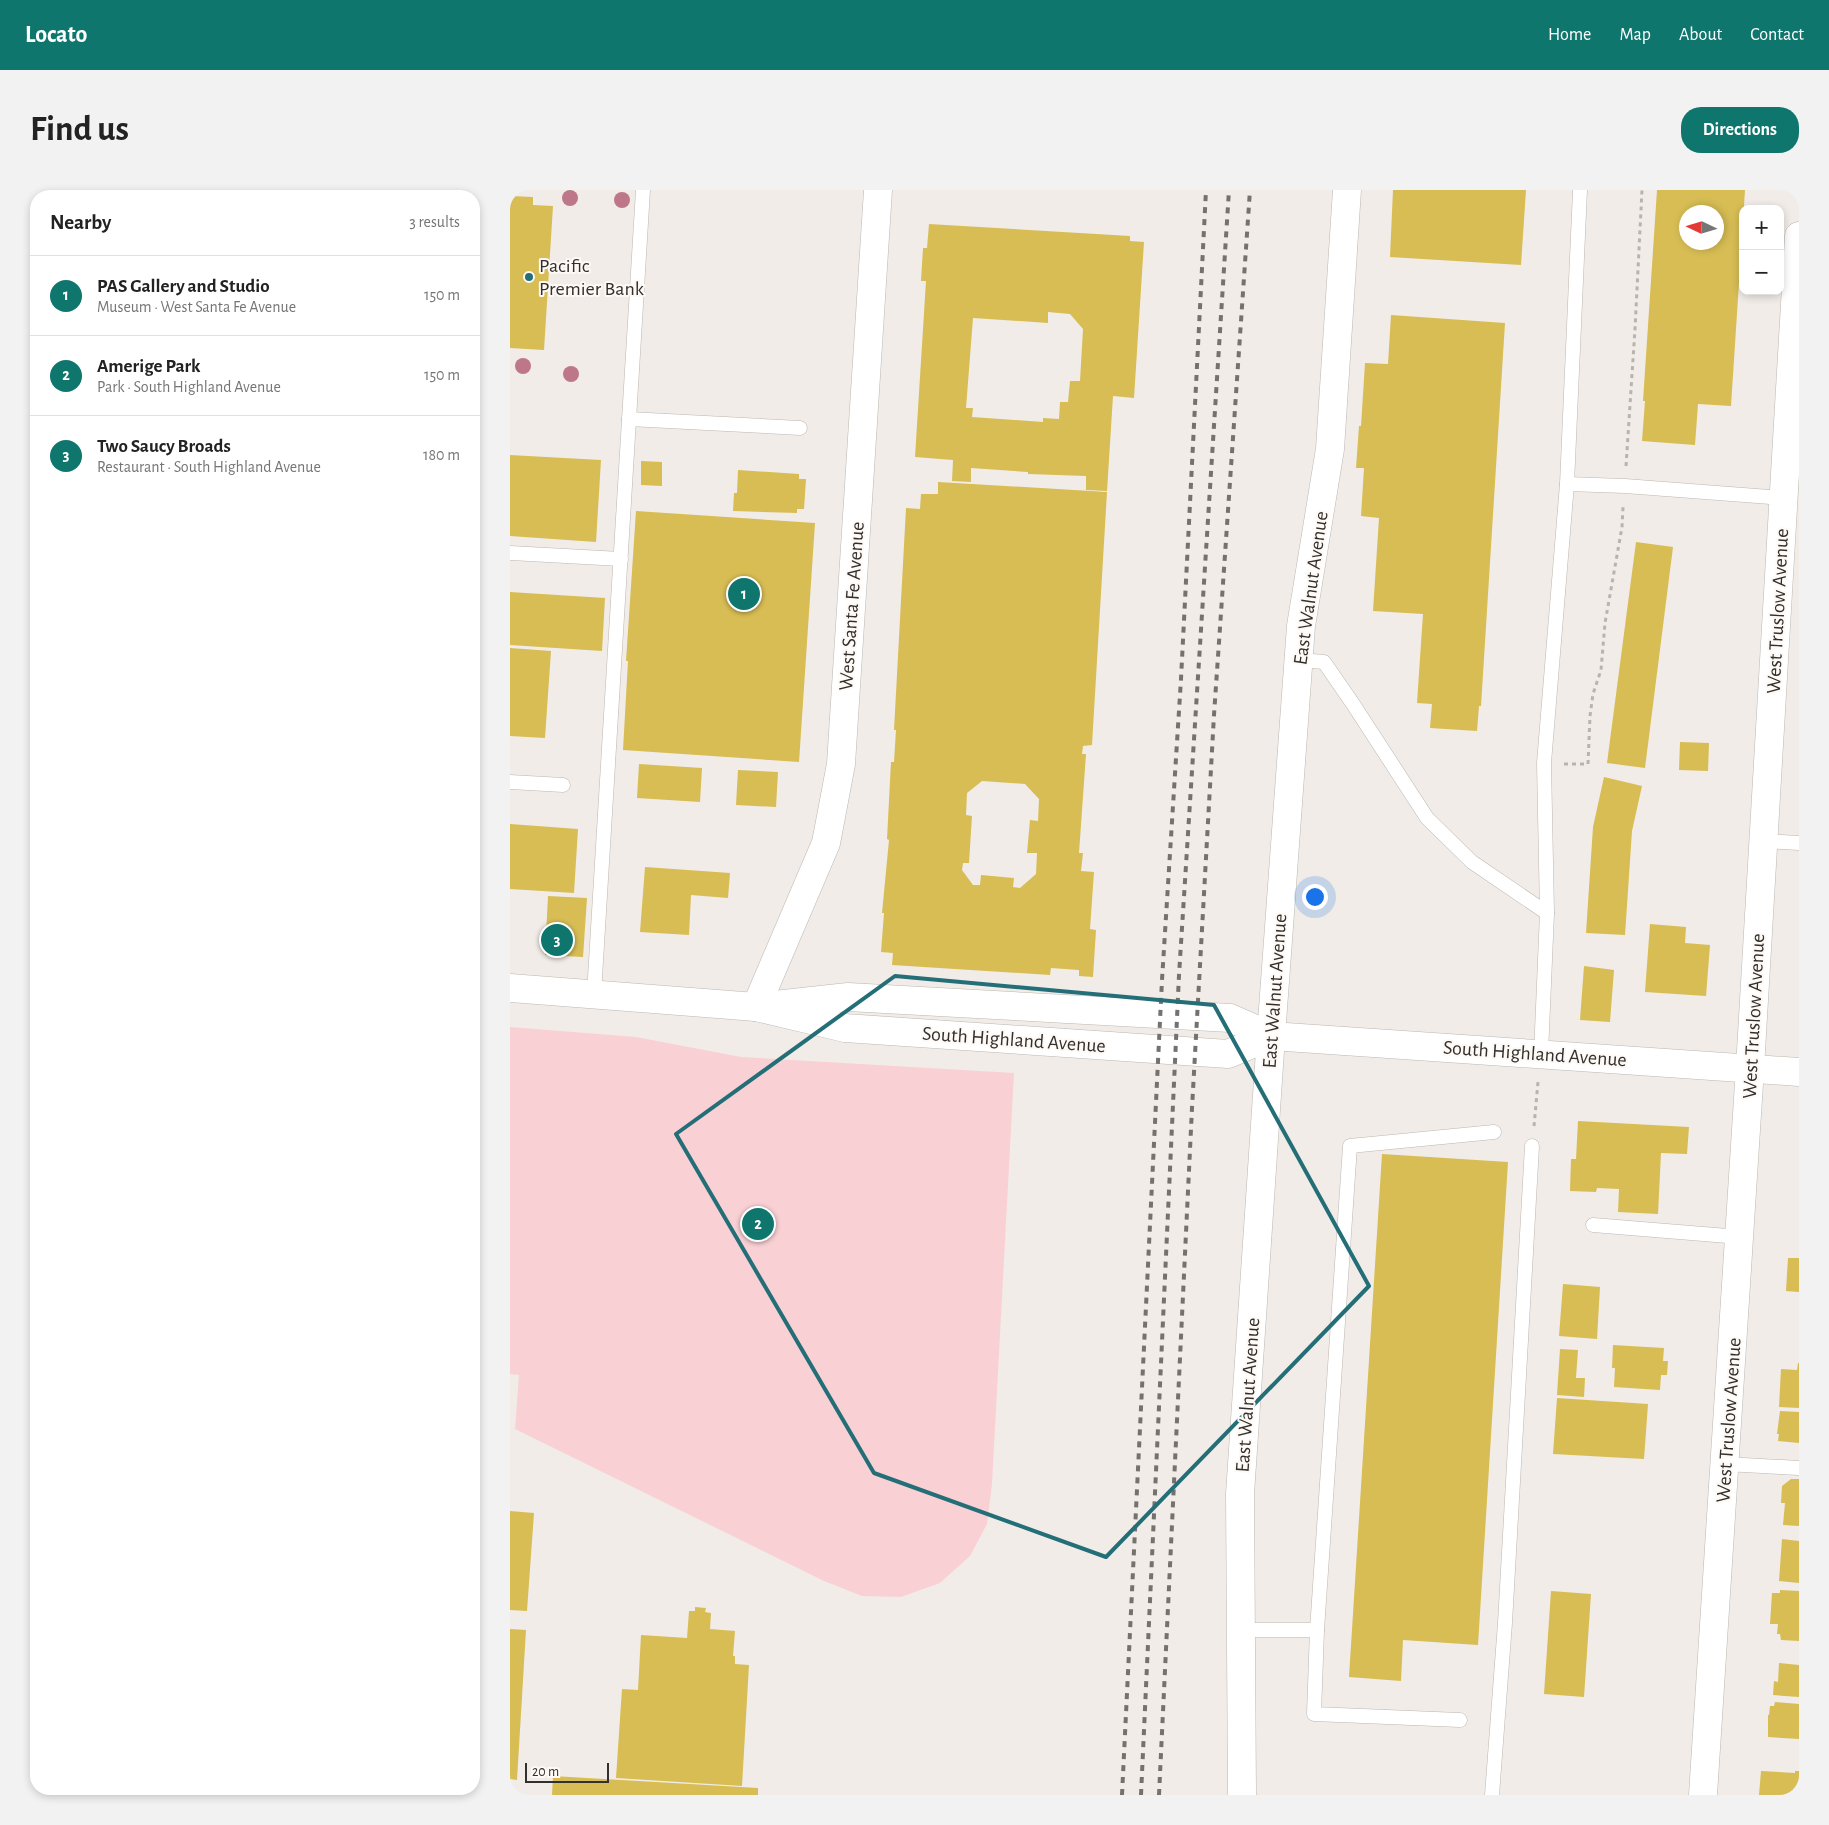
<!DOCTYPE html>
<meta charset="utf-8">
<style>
:root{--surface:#fff;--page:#f2f2f2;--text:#222;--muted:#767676;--line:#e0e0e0;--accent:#0f766e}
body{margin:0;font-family:"Alegreya Sans",sans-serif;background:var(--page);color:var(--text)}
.controls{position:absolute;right:15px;top:15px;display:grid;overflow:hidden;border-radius:10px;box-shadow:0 2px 8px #0003}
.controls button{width:45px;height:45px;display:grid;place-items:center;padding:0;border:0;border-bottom:1px solid var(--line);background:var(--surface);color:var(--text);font:25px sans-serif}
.compass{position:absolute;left:1169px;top:15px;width:45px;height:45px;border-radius:50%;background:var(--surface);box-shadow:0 2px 8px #0003;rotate:274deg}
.scale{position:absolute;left:15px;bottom:12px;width:84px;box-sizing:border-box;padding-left:5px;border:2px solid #31302e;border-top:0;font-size:14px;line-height:18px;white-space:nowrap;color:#31302e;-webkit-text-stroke:4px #fef9f4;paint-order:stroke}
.you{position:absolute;left:804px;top:706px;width:18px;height:18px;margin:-12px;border:4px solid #fff;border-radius:50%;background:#1a73e8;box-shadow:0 0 0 8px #1a73e833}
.badge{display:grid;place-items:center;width:32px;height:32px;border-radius:50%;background:var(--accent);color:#fff;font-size:16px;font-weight:700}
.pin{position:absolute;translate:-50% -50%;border:2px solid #fff;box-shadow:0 1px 5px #0006}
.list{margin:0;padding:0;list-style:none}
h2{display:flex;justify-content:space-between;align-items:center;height:65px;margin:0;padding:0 20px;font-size:21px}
h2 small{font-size:16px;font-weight:400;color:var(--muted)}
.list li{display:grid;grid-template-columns:32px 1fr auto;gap:15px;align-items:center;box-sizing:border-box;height:80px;padding:0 20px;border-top:1px solid var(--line)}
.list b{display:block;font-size:19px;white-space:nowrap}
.list p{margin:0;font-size:16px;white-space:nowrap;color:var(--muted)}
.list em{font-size:16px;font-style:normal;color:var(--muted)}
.map{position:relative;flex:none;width:1289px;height:1605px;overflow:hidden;border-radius:20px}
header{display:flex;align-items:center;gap:30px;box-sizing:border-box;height:70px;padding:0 25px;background:var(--accent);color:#fff}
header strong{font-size:24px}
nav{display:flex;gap:28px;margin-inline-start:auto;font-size:18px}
.intro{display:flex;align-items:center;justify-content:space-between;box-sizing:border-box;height:120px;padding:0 30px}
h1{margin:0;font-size:35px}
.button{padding:12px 22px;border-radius:20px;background:var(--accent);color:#fff;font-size:18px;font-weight:700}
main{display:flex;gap:30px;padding:0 30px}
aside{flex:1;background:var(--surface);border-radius:20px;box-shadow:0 2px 8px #0003}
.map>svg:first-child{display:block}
.green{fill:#f9d1d5}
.building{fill:#d7bd54;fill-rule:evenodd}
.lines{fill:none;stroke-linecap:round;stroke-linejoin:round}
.service-casing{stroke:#bcb7b2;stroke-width:15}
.minor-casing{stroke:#bcb7b2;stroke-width:29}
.tertiary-casing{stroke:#bcb7b2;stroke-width:29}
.path{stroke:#b7b4af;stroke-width:3;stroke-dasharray:4 4;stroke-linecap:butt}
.service{stroke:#fff;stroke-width:14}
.minor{stroke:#fff;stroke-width:28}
.tertiary{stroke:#fff;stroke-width:28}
.rail{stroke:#74716e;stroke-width:4;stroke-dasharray:6 6;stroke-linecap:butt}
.tree{fill:#bd7788}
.marked{fill:none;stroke:#246e77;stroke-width:4;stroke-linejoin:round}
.poi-dot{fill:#246e77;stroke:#fef9f4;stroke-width:2}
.labels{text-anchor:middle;stroke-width:4;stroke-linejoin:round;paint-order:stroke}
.poi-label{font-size:20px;fill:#31302e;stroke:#fef9f4;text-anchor:start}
.street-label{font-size:20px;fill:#31302e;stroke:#fef9f4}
</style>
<header>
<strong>Locato</strong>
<nav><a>Home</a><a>Map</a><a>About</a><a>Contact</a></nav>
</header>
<div class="intro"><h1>Find us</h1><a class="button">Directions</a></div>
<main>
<aside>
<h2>Nearby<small>3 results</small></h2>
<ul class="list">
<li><span class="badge">1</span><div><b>PAS Gallery and Studio</b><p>Museum · West Santa Fe Avenue</p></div><em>150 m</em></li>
<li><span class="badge">2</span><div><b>Amerige Park</b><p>Park · South Highland Avenue</p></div><em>150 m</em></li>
<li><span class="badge">3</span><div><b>Two Saucy Broads</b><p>Restaurant · South Highland Avenue</p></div><em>180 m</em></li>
</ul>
</aside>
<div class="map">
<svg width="1289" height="1605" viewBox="0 0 1289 1605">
<rect width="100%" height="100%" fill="#f1ece7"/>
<polygon class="green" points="0,837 126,847 231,867 504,883 482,1294 477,1334 460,1366 430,1393 391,1407 352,1406 314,1391 5,1239 9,1185 0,1184"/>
<g class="building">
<polygon points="883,0 1016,0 1011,75 880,67"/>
<path d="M 1147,0 L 1235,0 L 1221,216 L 1188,214 L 1185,255 L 1132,251 L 1135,211 L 1133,211 ZM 1176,22 L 1206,22 L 1206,52 L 1176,52 Z"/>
<polygon points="0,6 23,7 23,15 43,16 34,160 0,158"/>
<path d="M 419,34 L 620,46 L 620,51 L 634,52 L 624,208 L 603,206 L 597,301 L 576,300 L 576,286 L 518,284 L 518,282 L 461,278 L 461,292 L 442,291 L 443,270 L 405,267 L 416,91 L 411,91 L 413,58 L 417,58 ZM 538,122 L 560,124 L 573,139 L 570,191 L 560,191 L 558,212 L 550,212 L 549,229 L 533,228 L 533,232 L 462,227 L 463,218 L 456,218 L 463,128 L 538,133 Z"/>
<polygon points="881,125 995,133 971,516 969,516 967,541 920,538 922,514 907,513 913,424 863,421 869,328 851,326 854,278 846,278 849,236 851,236 855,173 878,174"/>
<polygon points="0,265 91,270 86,352 0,346"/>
<polygon points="131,271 152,272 152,296 131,295"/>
<polygon points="228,280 289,284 289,289 296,289 294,319 287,319 287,323 223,321 224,303 227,303"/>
<path d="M 428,292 L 597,302 L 582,555 L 573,556 L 572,564 L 576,564 L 569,663 L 573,663 L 571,681 L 584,682 L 580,739 L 586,740 L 583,787 L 569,786 L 569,780 L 541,778 L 540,785 L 382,775 L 383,763 L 371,762 L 374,723 L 372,723 L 379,650 L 377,649 L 381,572 L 384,572 L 386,540 L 384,540 L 396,318 L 410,319 L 411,304 L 428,304 ZM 472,591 L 515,594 L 529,609 L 528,631 L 520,630 L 517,663 L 527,663 L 526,684 L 510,698 L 503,697 L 504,688 L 471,685 L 470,695 L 463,695 L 452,680 L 453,673 L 459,673 L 462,626 L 456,625 L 457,603 Z"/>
<polygon points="126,321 305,333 289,572 113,560 118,471 116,471"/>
<polygon points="1126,352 1163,357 1135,578 1097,573"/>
<polygon points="0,402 95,408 92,461 0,455"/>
<polygon points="0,458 41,461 35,548 0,546"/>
<polygon points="1170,552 1199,553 1198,581 1169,580"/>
<polygon points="129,574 192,578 190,612 127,608"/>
<polygon points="228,580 268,582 266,617 226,615"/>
<polygon points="1094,587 1132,596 1122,641 1115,745 1076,743 1083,637"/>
<polygon points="0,634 68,639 64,703 0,699"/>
<polygon points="135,677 220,683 218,708 181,705 179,745 130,742"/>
<polygon points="38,706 77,708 73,767 35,765"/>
<polygon points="1140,734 1176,737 1175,753 1200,755 1196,806 1135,802"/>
<polygon points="1074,776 1104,780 1100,832 1070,830"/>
<polygon points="1068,931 1179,937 1177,964 1151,963 1148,1024 1108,1022 1109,999 1087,998 1086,1002 1060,1001 1061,969 1066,969"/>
<polygon points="872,964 998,972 968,1455 893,1450 891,1491 839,1487"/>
<polygon points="1278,1068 1289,1068 1289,1102 1276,1101"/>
<polygon points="1053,1094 1090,1097 1087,1149 1049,1146"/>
<polygon points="1103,1155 1154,1158 1153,1171 1158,1171 1157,1185 1151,1185 1150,1200 1104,1197 1105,1178 1102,1178"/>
<polygon points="1050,1159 1068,1160 1066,1188 1075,1188 1074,1207 1047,1205"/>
<polygon points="1288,1173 1289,1173 1289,1218 1269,1217 1271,1179 1287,1180"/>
<polygon points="1047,1208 1138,1214 1134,1269 1043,1264"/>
<polygon points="1270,1221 1289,1222 1289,1253 1268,1251 1269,1244 1267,1244"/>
<polygon points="1281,1289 1289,1289 1289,1336 1273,1335 1275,1313 1271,1313 1272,1296"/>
<polygon points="0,1321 24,1323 17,1421 0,1420"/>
<polygon points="1272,1349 1289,1351 1289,1393 1269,1391"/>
<polygon points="1270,1400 1289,1401 1289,1451 1271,1450 1270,1444 1267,1444 1268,1434 1260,1434 1262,1403 1270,1403"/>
<polygon points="1041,1401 1081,1404 1074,1507 1034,1504"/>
<polygon points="185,1417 196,1418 195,1422 201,1423 200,1439 225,1441 223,1466 225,1466 225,1474 239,1475 232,1596 106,1588 112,1499 128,1500 131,1445 177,1448 179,1421 185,1421"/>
<polygon points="0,1439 16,1440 7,1590 0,1589"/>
<polygon points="1269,1473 1289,1475 1289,1507 1263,1505 1264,1491 1268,1492"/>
<polygon points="1265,1512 1289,1514 1289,1549 1258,1547 1258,1525 1259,1525 1260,1516 1264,1516"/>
<polygon points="1251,1581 1285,1583 1285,1581 1289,1581 1289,1605 1249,1605"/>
<polygon points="43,1586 248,1598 248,1605 42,1605"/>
</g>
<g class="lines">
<g class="service-casing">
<g id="service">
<polyline points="119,229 290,238"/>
<polyline points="1057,294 1115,296 1274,308"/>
<polyline points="0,363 111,369"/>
<polyline points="789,470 814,472 843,514 917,628 962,672 1037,723"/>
<polyline points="0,592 53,595"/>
<polyline points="1254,651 1289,653"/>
<polyline points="84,804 133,0"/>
<polyline points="1031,864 1037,723 1034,573 1057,294 1070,0"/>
<polyline points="1083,1035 1230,1047"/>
<polyline points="1215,1274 1289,1278"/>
<polyline points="731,1440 807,1440 804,1524 950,1530"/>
<polyline points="807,1440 840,956 984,942"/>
<polyline points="982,1605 995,1433 1022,956"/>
</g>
</g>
<g class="minor-casing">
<g id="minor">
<polyline points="246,817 316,653 331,574 368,0"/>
<polyline points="732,1605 730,1304 761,846 791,436 820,259 837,0"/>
<polyline points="1193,1605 1240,878 1289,46"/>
</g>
</g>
<g class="tertiary-casing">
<g id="tertiary">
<polyline points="0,798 246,817 335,838 718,864 761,846"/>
<polyline points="246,817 338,807 720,828 761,846 1289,882"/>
</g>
</g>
<g class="path">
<polyline points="1116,276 1125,139 1132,0"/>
<polyline points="1054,574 1078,574 1080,526 1083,504 1091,480 1095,433 1112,337 1113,317"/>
<polyline points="1024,936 1028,892"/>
</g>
<use href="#service" class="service"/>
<use href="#minor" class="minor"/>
<use href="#tertiary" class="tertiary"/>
<g class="rail">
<polyline points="612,1605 652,790 671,489 696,0"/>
<polyline points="631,1605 669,785 719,0"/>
<polyline points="649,1605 682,918 704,525 740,0"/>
</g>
</g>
<g class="tree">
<circle cx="60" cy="8" r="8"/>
<circle cx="112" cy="10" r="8"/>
<circle cx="13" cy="176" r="8"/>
<circle cx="61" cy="184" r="8"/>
</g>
<path class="marked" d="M 385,786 L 704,815 L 859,1096 L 596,1367 L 364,1283 L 166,944 Z"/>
<circle class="poi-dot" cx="19" cy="87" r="5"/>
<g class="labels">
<g class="poi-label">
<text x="29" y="82">Pacific<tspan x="29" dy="23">Premier Bank</tspan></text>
</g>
<g class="street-label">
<text transform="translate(800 398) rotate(-82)" y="7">East Walnut Avenue</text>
<text transform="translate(341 416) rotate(-86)" y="7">West Santa Fe Avenue</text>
<text transform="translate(1267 421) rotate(-87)" y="7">West Truslow Avenue</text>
<text transform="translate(764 801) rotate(-86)" y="7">East Walnut Avenue</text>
<text transform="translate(1243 826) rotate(-87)" y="7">West Truslow Avenue</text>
<text transform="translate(504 849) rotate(4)" y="7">South Highland Avenue</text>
<text transform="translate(1025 863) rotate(4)" y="7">South Highland Avenue</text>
<text transform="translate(737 1205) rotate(-86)" y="7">East Walnut Avenue</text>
<text transform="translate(1218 1230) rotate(-86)" y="7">West Truslow Avenue</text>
</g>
</g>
</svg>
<div class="controls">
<button>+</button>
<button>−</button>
</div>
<svg class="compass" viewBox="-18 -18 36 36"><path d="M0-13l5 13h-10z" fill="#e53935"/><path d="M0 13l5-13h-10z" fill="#767676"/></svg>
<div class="scale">20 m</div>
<div class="you"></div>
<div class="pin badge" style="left:234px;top:404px">1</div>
<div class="pin badge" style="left:248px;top:1034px">2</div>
<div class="pin badge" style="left:47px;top:750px">3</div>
</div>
</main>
